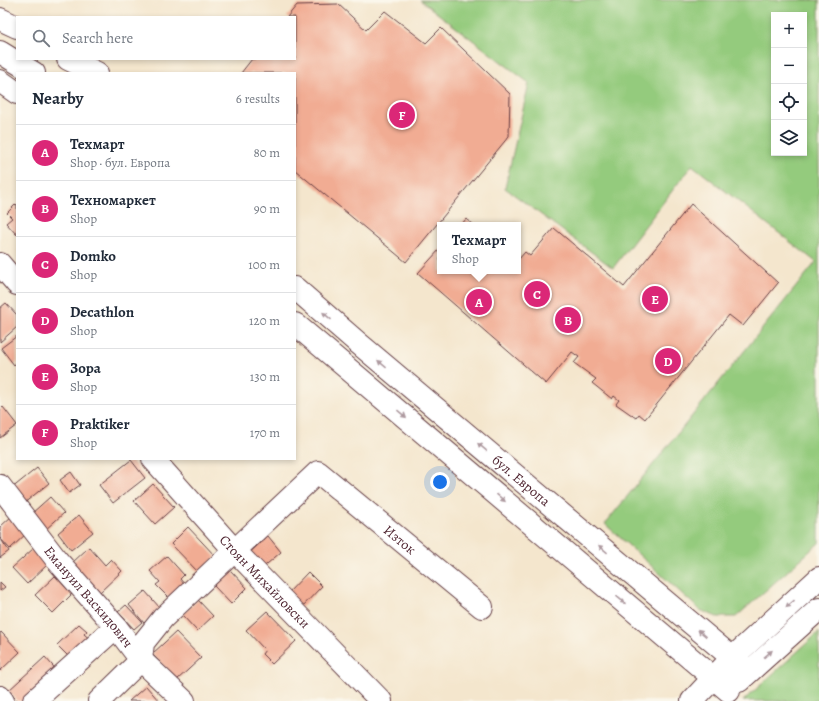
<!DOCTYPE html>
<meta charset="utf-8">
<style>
:root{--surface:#fff;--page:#f6f6f7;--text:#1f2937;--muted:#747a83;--line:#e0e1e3;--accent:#db2777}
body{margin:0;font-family:Alegreya,serif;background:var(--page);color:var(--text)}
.controls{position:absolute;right:12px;top:12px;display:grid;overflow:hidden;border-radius:0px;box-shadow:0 2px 6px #0003}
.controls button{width:36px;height:36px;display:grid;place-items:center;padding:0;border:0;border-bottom:1px solid var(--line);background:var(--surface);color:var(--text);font:20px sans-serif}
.you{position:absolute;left:440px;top:482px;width:14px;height:14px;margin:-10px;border:3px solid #fff;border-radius:50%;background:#1a73e8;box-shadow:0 0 0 6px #1a73e833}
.badge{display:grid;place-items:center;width:26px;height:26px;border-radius:50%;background:var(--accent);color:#fff;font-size:13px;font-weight:700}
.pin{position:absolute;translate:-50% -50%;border:2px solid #fff;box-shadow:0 1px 4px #0006}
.popup{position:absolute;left:437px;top:222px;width:84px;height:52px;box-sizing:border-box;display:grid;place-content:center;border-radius:0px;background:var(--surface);filter:drop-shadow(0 1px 3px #0005);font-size:13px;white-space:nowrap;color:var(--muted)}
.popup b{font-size:15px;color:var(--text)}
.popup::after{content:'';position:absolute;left:50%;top:100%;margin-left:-8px;border:8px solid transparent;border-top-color:var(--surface)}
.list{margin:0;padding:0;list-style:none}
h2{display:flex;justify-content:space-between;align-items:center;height:52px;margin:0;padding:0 16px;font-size:17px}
h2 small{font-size:13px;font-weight:400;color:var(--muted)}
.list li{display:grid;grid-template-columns:26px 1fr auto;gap:12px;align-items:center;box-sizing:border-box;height:56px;padding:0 16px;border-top:1px solid var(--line)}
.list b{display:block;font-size:15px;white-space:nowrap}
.list p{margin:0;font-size:13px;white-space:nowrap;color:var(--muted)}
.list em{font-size:13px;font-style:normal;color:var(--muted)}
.icon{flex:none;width:22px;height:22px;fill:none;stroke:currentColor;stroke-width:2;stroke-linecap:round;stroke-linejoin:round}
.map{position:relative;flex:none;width:819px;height:701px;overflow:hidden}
.search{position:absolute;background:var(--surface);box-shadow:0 2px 6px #0003;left:16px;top:16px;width:280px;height:44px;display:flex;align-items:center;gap:10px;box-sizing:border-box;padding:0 14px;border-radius:0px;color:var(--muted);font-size:15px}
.panel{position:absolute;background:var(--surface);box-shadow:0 2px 6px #0003;left:16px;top:72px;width:280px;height:388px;border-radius:0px}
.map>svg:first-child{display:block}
.green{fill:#94cb7d;stroke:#6f7554;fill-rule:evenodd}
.building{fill:#f1ac93}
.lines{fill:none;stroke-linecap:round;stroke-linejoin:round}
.minor-casing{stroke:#643d43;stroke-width:24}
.minor{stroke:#fff;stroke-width:22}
.oneway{fill:#ae9aa0}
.labels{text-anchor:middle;stroke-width:3;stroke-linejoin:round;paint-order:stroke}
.street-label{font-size:14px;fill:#4a1f2b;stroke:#fbf7ec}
</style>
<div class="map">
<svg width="819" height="701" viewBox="0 0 819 701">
<rect width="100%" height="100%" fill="#fbf7ec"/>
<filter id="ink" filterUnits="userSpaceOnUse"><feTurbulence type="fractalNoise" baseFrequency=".025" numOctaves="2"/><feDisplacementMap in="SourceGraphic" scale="8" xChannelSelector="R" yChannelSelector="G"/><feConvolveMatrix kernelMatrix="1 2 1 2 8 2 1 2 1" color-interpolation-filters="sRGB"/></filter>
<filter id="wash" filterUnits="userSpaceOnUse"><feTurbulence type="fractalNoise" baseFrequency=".012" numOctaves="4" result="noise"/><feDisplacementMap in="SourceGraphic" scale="16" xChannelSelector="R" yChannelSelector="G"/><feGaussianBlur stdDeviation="0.9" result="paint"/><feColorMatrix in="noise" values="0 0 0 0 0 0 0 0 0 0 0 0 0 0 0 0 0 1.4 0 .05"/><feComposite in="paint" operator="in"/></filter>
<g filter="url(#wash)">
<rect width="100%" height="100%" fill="#f4e6cd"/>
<g class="green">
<path d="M 420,0 L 819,0 L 819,543 L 736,617 L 717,617 L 700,610 L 605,524 L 816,262 L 692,165 L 613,268 L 505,188 L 529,83 ZM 774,15 L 804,15 L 804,153 L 774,153 Z"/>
<polygon points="819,632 819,701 743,701"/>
</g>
<g id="blocks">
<g class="building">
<polygon points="338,4 366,30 385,11 426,43 441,28 510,94 509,136 406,262 295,170 295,73 241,73 252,59 295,59 295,17 287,17 297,5"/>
<polygon points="16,204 17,205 17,235 6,223 12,218 7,213"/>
<polygon points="691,204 778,283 743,326 729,315 645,419 639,414 636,418 616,404 619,400 614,396 612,399 592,383 596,379 574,363 579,357 572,352 546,384 418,273 440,249 440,271 518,271 518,260 525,252 530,256 554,228 624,287"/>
<polygon points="466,219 473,225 461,225"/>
<polygon points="6,303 17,315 17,327 0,342 0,308"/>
<polygon points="17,336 17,362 14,365 1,348"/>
<polygon points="3,407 17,425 0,438 0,410"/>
<polygon points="131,460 145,478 113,503 99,485"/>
<polygon points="37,468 49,483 23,504 11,489"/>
<polygon points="71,472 80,485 69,493 60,480"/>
<polygon points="153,484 174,507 155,524 134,501"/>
<polygon points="50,497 64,513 45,530 31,514"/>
<polygon points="13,515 28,532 10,549 0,538 0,527"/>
<polygon points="79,515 93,532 71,550 58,533"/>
<polygon points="188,527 216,557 199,573 171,544"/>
<polygon points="268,536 281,552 260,570 247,555"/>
<polygon points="0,538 9,551 0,558"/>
<polygon points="89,547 105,565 111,559 122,571 99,593 71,564"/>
<polygon points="34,548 48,564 27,584 12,568"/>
<polygon points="167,556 184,575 180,579 185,585 170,599 156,585 160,582 150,571"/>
<polygon points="230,570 247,588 231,604 214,586"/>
<polygon points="308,572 322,586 301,608 287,594"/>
<polygon points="55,576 72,594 53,613 35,595"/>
<polygon points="0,582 5,587 0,591"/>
<polygon points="145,591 160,608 144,623 129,605"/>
<polygon points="198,600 213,616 197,631 182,615"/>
<polygon points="126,605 142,622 134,629 118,612"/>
<polygon points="267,611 296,641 272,664 262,654 265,650 246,630"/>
<polygon points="79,624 87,631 84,634 93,642 73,661 57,645"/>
<polygon points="1,632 20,652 0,671 0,633"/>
<polygon points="176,632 201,658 177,680 152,654"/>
<polygon points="45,657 59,673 28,701 18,701 8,691"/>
<polygon points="146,686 159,701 129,701"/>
</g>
</g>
</g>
<g filter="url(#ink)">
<use href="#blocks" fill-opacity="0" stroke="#643d43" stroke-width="1"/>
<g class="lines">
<g class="minor-casing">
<g id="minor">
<polyline points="0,19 17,27"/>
<polyline points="0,52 34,73"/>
<polyline points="68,59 97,73"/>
<polyline points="0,81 17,93"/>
<polyline points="0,264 17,284"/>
<path id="s1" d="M 295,288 L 357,342 L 748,671"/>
<polyline points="295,324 729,691"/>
<path id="s2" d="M 153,459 L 235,551 L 381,701"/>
<path id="s3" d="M 0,486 L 56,559 L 116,627 L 141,660 L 184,701"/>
<polyline points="739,681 819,609"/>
<polyline points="0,697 3,701"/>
<polyline points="34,701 116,627"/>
<path id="s4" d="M 99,701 L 141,660 L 143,643 L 163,618 L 318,472 L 482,607"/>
<polyline points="692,701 732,658 819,578"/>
</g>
</g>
<use href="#minor" class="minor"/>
</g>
<defs><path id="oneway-solid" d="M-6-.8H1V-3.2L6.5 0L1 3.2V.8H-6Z"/></defs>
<g class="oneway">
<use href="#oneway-solid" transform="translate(327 316) rotate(-139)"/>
<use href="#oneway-solid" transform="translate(382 364) rotate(-140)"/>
<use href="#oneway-solid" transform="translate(402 414) rotate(40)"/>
<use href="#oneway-solid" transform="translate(482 447) rotate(-140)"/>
<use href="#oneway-solid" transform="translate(501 498) rotate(40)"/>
<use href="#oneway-solid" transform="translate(603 549) rotate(-140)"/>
<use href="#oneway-solid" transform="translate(621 600) rotate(40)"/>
<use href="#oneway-solid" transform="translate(790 604) rotate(139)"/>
<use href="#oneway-solid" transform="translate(702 633) rotate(-140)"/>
<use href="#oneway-solid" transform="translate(768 654) rotate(-41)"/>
</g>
</g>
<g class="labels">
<g class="street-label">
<text dy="5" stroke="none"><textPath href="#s1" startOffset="297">бул. Европа</textPath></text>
<text dy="5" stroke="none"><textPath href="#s4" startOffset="427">Изток</textPath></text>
<text dy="5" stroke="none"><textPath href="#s2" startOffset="166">Стоян Михайловски</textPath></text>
<text dy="5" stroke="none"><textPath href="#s3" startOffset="142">Емануил Васкидович</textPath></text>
</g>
</g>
</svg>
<div class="controls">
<button>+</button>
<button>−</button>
<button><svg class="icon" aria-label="locate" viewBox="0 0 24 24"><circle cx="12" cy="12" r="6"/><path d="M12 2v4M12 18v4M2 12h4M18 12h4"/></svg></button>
<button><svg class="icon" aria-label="layers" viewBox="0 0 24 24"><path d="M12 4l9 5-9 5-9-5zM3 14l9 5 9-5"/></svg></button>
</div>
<div class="you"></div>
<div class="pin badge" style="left:479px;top:302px">A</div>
<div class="popup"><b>Техмарт</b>Shop</div>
<div class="pin badge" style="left:568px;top:320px">B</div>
<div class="pin badge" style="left:537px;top:294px">C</div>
<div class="pin badge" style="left:668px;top:361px">D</div>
<div class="pin badge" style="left:655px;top:299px">E</div>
<div class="pin badge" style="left:402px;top:115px">F</div>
<div class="search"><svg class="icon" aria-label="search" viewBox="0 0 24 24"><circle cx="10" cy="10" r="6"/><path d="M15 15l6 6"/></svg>Search here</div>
<section class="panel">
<h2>Nearby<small>6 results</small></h2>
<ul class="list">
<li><span class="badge">A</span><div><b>Техмарт</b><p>Shop · бул. Европа</p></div><em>80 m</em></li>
<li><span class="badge">B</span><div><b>Техномаркет</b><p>Shop</p></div><em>90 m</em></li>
<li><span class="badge">C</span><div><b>Domko</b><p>Shop</p></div><em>100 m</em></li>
<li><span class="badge">D</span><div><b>Decathlon</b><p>Shop</p></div><em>120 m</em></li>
<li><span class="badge">E</span><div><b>Зора</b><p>Shop</p></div><em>130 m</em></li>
<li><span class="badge">F</span><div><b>Praktiker</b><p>Shop</p></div><em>170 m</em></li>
</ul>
</section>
</div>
